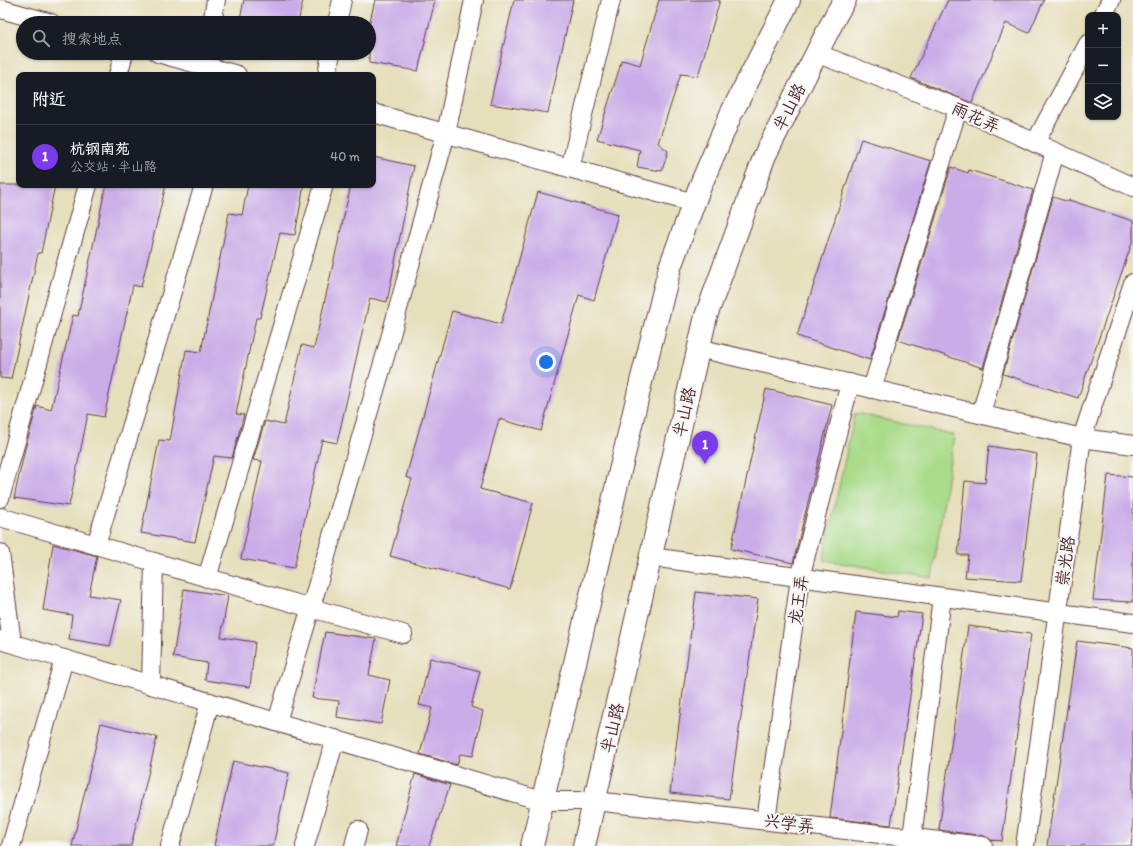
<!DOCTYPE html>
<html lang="zh">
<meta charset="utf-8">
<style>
:root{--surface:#171b24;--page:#242831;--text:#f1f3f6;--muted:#9ea1a6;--line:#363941;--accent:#7c3aed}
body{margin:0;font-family:Itim,"LXGW WenKai TC",sans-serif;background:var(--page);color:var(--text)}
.controls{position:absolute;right:12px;top:12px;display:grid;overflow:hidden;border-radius:8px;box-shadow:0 1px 3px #0004}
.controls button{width:36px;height:36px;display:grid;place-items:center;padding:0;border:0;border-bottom:1px solid var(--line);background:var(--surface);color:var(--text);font:20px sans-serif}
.you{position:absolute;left:546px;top:362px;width:14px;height:14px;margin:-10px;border:3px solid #fff;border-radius:50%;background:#1a73e8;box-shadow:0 0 0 6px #1a73e833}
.badge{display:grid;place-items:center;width:26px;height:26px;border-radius:50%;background:var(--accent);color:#fff;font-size:13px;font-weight:700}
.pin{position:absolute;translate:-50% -33px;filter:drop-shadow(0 1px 2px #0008)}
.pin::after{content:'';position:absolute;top:21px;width:14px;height:12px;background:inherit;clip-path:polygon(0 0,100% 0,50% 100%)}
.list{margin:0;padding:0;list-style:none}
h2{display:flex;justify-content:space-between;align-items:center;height:52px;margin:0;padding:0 16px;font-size:17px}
h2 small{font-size:13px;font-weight:400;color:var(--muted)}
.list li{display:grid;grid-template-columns:26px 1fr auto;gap:12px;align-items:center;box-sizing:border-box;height:64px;padding:0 16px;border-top:1px solid var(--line)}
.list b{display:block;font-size:15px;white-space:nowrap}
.list p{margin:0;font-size:13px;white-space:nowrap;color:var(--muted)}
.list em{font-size:13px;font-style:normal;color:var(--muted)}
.icon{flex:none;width:22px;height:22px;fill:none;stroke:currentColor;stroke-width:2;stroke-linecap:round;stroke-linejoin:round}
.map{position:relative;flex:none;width:1133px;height:846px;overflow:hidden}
.search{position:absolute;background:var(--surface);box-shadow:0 1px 3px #0004;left:16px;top:16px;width:360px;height:44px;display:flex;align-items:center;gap:10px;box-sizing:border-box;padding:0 14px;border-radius:22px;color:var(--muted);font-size:15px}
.panel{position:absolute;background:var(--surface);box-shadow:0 1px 3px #0004;left:16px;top:72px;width:360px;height:116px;border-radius:8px}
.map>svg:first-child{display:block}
.green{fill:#a9db89;stroke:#7a7d5a}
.building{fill:#caace8}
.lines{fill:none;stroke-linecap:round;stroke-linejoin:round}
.lane-casing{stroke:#613c41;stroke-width:20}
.secondary-casing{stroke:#613c41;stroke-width:24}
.lane{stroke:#fff;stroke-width:18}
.secondary{stroke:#fff;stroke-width:22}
.labels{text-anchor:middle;stroke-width:4;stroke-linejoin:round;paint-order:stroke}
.street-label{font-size:17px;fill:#4a1f2b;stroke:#f6f6f2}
</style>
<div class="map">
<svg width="1133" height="846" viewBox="0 0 1133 846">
<rect width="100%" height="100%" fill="#f6f6f2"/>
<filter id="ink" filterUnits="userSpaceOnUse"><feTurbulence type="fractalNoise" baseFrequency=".025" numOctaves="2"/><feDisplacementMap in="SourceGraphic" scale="8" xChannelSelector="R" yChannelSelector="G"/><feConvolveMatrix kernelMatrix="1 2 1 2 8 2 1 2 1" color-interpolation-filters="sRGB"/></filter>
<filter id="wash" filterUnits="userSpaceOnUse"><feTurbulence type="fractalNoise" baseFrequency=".012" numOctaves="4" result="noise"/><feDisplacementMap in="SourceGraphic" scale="16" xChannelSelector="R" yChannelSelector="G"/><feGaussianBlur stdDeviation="0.9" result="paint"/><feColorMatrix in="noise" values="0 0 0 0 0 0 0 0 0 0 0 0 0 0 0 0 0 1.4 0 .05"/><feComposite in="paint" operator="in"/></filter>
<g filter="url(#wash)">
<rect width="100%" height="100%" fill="#e6dfbb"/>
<polygon class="green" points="855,413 954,435 932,578 823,560"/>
<g id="blocks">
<g class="building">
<polygon points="244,0 303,0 298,23 239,23"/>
<polygon points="375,0 435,0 418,71 369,63 369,25"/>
<polygon points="514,0 573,0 548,113 490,104"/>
<polygon points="659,0 720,0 698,76 681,74 658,143 668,151 662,171 637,167 640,150 597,139 622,60 640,65"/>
<polygon points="948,0 1044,0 1029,33 1006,23 972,103 911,78"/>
<polygon points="861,139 931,161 870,360 797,336"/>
<polygon points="373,157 414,166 387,302 370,298 337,443 322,440 294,568 241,559 262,461 253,460 265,421 284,425 302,345 314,348 351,185 373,185"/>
<polygon points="951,167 968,173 969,170 1033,190 983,368 898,340"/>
<polygon points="0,185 55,185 41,253 38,253 11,379 0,378"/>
<polygon points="106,185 166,185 141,287 133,285 104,417 88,414 69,506 14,498 25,449 37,406 51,410 73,315 78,316"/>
<polygon points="248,185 304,185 295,235 280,233 260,318 256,318 236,414 244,415 232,458 214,456 195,542 141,533 159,440 170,441 186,350 201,352 229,213 242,215"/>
<polygon points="538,192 618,214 594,300 579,295 541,431 499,419 480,489 533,503 510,589 390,556 412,479 406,477 452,311 501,324"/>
<polygon points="1053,197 1069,202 1069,200 1133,221 1133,240 1078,398 1003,374"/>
<polygon points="766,389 832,405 793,563 731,549"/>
<polygon points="989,446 1037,454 1021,581 965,577 968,555 958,555 965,481 985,483"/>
<polygon points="1108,475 1133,477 1133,602 1093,600"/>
<polygon points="53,544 97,556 89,595 121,600 110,646 69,639 72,615 43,610"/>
<polygon points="184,589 228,596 221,637 255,642 250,687 205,680 207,663 173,657"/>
<polygon points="696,592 758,599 729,799 670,793"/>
<polygon points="898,611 922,614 891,825 830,818 856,612 897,617"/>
<polygon points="968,626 1031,634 1002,841 991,840 984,836 939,830"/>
<polygon points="325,632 376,639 369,675 390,680 381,724 337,717 339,701 312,698"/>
<polygon points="1077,641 1133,648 1133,829 1131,846 1047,846"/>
<polygon points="430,658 480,671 471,707 483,711 473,756 460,754 457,765 420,754 432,708 419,705"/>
<polygon points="101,723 157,737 131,846 72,846"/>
<polygon points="233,761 289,773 273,846 214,846"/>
<polygon points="415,774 450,785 429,846 396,846"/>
</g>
</g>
</g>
<g filter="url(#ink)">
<use href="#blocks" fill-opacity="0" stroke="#613c41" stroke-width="1"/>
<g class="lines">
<g class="lane-casing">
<g id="lane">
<polyline points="1,9 51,23"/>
<polyline points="1103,15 1111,0"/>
<polyline points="212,23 216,0"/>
<polyline points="337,23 342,0"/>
<polyline points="158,53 237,75"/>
<polyline points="816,53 958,108 1133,187"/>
<polyline points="118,75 124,53"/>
<polyline points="327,75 331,53"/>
<polyline points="373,113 694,203"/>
<polyline points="1035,143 1088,44"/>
<polyline points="570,168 611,0"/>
<polyline points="698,348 1082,438 1133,445"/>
<polyline points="872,389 958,108"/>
<polyline points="981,414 1055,152"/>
<polyline points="0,498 88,185"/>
<polyline points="0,517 311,608 403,634"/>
<polyline points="96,545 204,185"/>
<polyline points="0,553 12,643"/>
<polyline points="651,557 1133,623"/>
<polyline points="207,578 324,185"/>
<polyline points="0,640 542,801 595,801 983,846"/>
<polyline points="151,685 154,562"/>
<polyline points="277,722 386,353 446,133 474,0"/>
<polyline points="766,821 800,578 850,383"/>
<polyline points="912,838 942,597"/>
<polyline points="11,846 64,659"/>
<polyline points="170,846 210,702"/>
<polyline points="305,846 335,739"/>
<polyline points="354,846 358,830"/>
<polyline points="1025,846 1082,438 1133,283"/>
</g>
</g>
<g class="secondary-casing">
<g id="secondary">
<polyline points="532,846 641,382 670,267 699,189 731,114 789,0"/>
<polyline points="584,846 706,316 765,155 837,13 845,0"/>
</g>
</g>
<use href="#lane" class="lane"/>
<use href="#secondary" class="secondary"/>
</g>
</g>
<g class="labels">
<g class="street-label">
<text transform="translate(789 107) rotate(-63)" y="6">半山路</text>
<text transform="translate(976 117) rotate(24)" y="6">雨花弄</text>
<text transform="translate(684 412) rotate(-77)" y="6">半山路</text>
<text transform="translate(1065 561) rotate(-82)" y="6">崇光路</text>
<text transform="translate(798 600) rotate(-81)" y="6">龙王弄</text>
<text transform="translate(612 728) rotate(-77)" y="6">半山路</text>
<text transform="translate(789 823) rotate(7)" y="6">兴学弄</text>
</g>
</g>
</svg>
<div class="controls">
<button>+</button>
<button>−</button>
<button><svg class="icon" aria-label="layers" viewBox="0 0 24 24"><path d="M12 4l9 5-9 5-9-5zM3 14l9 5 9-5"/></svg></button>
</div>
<div class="you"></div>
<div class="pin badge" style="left:705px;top:464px">1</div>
<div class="search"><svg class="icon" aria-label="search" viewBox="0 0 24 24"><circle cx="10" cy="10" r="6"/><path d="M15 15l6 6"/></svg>搜索地点</div>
<section class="panel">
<h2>附近<small></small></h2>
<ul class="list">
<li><span class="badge">1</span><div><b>杭钢南苑</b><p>公交站 · 半山路</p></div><em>40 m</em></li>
</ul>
</section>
</div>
